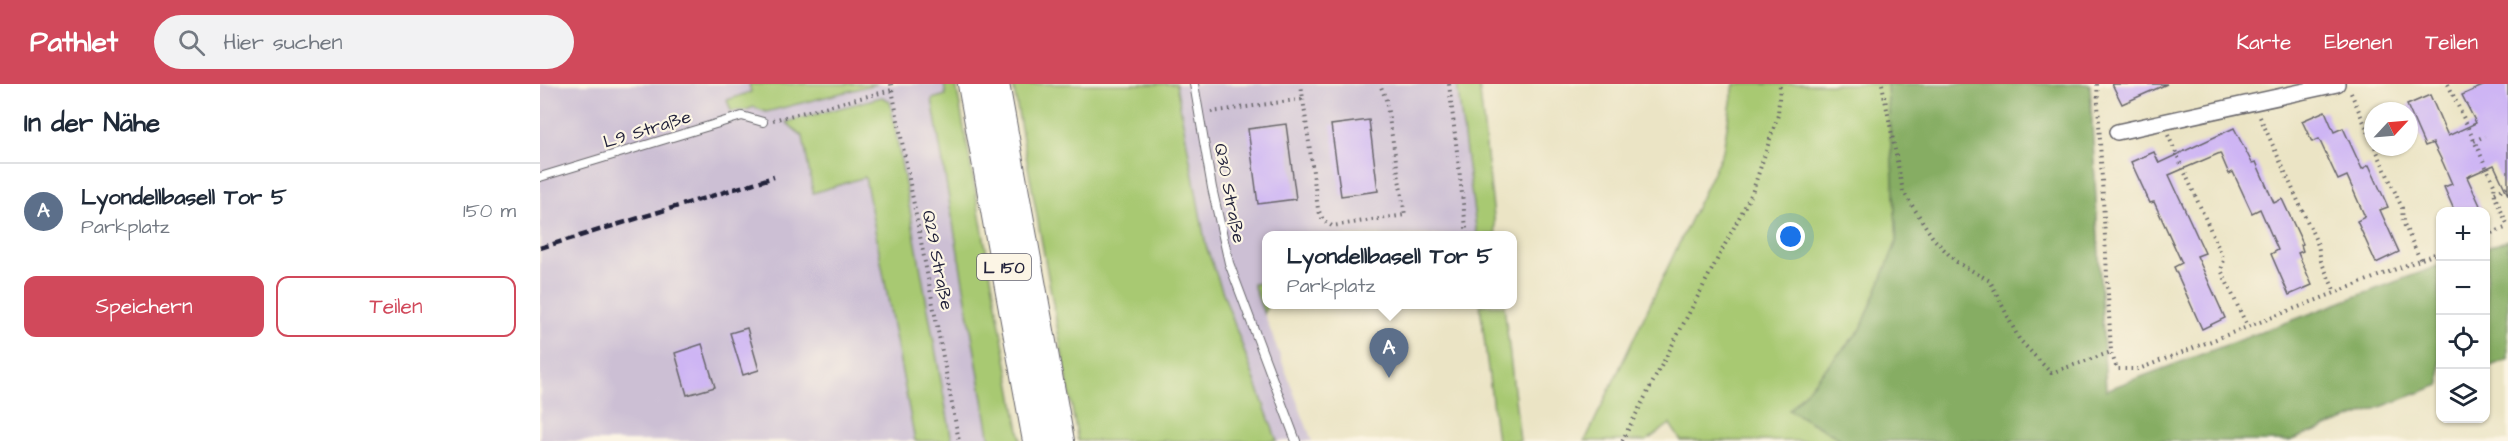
<!DOCTYPE html>
<html lang="de">
<meta charset="utf-8">
<style>
:root{--surface:#fff;--page:#f2f2f3;--text:#1f2937;--muted:#747a83;--line:#e0e1e3;--accent:#d1495b}
body{margin:0;font-family:"Architects Daughter",sans-serif;background:var(--page);color:var(--text)}
.controls{position:absolute;right:18px;bottom:18px;display:grid;overflow:hidden;border-radius:12px;box-shadow:0 2px 4px #0004}
.controls button{width:54px;height:54px;display:grid;place-items:center;padding:0;border:0;border-bottom:2px solid var(--line);background:var(--surface);color:var(--text);font:30px sans-serif}
.compass{position:absolute;left:1824px;top:18px;width:54px;height:54px;border-radius:50%;background:var(--surface);box-shadow:0 2px 4px #0004;rotate:64deg}
.you{position:absolute;left:1251px;top:153px;width:21px;height:21px;margin:-15px;border:4px solid #fff;border-radius:50%;background:#1a73e8;box-shadow:0 0 0 9px #1a73e833}
.badge{display:grid;place-items:center;width:39px;height:39px;border-radius:50%;background:var(--accent);color:#fff;font-size:20px;font-weight:700}
.pin{position:absolute;translate:-50% -50px;filter:drop-shadow(0 2px 3px #0008)}
.pin::after{content:'';position:absolute;top:32px;width:21px;height:18px;background:inherit;clip-path:polygon(0 0,100% 0,50% 100%)}
.popup{position:absolute;left:722px;top:147px;width:255px;height:78px;box-sizing:border-box;display:grid;place-content:center;border-radius:12px;background:var(--surface);filter:drop-shadow(0 2px 4px #0005);font-size:20px;white-space:nowrap;color:var(--muted)}
.popup b{font-size:22px;color:var(--text)}
.popup::after{content:'';position:absolute;left:50%;top:100%;margin-left:-12px;border:12px solid transparent;border-top-color:var(--surface)}
.list{margin:0;padding:0;list-style:none}
h2{display:flex;justify-content:space-between;align-items:center;height:78px;margin:0;padding:0 24px;font-size:26px}
h2 small{font-size:20px;font-weight:400;color:var(--muted)}
.list li{display:grid;grid-template-columns:39px 1fr auto;gap:18px;align-items:center;box-sizing:border-box;height:96px;padding:0 24px;border-top:2px solid var(--line)}
.list b{display:block;font-size:22px;white-space:nowrap}
.list p{margin:0;font-size:20px;white-space:nowrap;color:var(--muted)}
.list em{font-size:20px;font-style:normal;color:var(--muted)}
.actions{display:flex;gap:12px;padding:18px 24px}
.actions a{flex:1;padding:14px 0;border:2px solid var(--accent);border-radius:12px;text-align:center;font-size:21px;color:var(--accent)}
.actions .main{background:var(--accent);color:#fff}
.icon{flex:none;width:33px;height:33px;fill:none;stroke:currentColor;stroke-width:2;stroke-linecap:round;stroke-linejoin:round}
.map{position:relative;flex:none;width:1968px;height:357px;overflow:hidden}
header{display:flex;align-items:center;gap:36px;box-sizing:border-box;height:84px;padding:0 30px;background:var(--accent);color:#fff}
header strong{font-size:28px}
nav{display:flex;gap:33px;margin-inline-start:auto;font-size:21px}
.search{width:420px;height:54px;background:var(--page);display:flex;align-items:center;gap:15px;box-sizing:border-box;padding:0 21px;border-radius:33px;color:var(--muted);font-size:22px}
main{display:flex}
aside{flex:1;background:var(--surface)}
.map>svg:first-child{display:block}
.industrial{fill:#ccbfd4}
.green{fill:#a8c972;stroke:#657656;stroke-width:1.5}
.forest{fill:#86ad64;stroke:#546850;stroke-width:1.5}
.building{fill:#ceb5f4}
.lines{fill:none;stroke-linecap:round;stroke-linejoin:round}
.service-casing{stroke:#68666b;stroke-width:10}
.minor-casing{stroke:#68666b;stroke-width:18}
.trunk-casing{stroke:#68666b;stroke-width:28}
.path{stroke:#68666b;stroke-width:4;stroke-dasharray:1.5 4.5;stroke-linecap:butt}
.service{stroke:#fff;stroke-width:8}
.minor{stroke:#fff;stroke-width:15}
.trunk{stroke:#fff;stroke-width:26}
.rail{stroke:#22223b;stroke-width:4.5;stroke-dasharray:9 4.5;stroke-linecap:butt}
.labels{text-anchor:middle;stroke-width:4.5;stroke-linejoin:round;paint-order:stroke}
.shield{fill:#fcf5e5;stroke:#63616e;stroke-width:1.5}
.shield-label{font-size:16px;font-weight:bold;fill:#22223b}
.street-label{font-size:18px;fill:#22223b;stroke:#fcf5e5}
</style>
<header>
<strong>Pathlet</strong>
<div class="search"><svg class="icon" aria-label="search" viewBox="0 0 24 24"><circle cx="10" cy="10" r="6"/><path d="M15 15l6 6"/></svg>Hier suchen</div>
<nav><a>Karte</a><a>Ebenen</a><a>Teilen</a></nav>
</header>
<main>
<aside>
<h2>In der Nähe<small></small></h2>
<ul class="list">
<li><span class="badge" style="background:#5c6f8a">A</span><div><b>Lyondellbasell Tor 5</b><p>Parkplatz</p></div><em>150 m</em></li>
</ul>
<div class="actions"><a class="main">Speichern</a><a>Teilen</a></div>
</aside>
<div class="map">
<svg width="1968" height="357" viewBox="0 0 1968 357">
<rect width="100%" height="100%" fill="#fcf5e5"/>
<filter id="ink" filterUnits="userSpaceOnUse"><feTurbulence type="fractalNoise" baseFrequency=".0167" numOctaves="2"/><feDisplacementMap in="SourceGraphic" scale="12" xChannelSelector="R" yChannelSelector="G"/><feConvolveMatrix kernelMatrix="1 2 1 2 8 2 1 2 1" color-interpolation-filters="sRGB"/></filter>
<filter id="wash" filterUnits="userSpaceOnUse"><feTurbulence type="fractalNoise" baseFrequency=".008" numOctaves="4" result="noise"/><feDisplacementMap in="SourceGraphic" scale="24" xChannelSelector="R" yChannelSelector="G"/><feGaussianBlur stdDeviation="1.35" result="paint"/><feColorMatrix in="noise" values="0 0 0 0 0 0 0 0 0 0 0 0 0 0 0 0 0 1.4 0 .05"/><feComposite in="paint" operator="in"/></filter>
<g filter="url(#wash)">
<rect width="100%" height="100%" fill="#ebe4c5"/>
<g class="industrial">
<polygon points="0,0 404,0 406,11 392,15 450,357 0,357"/>
<polygon points="636,0 917,0 937,151 726,152 726,198 713,200 772,357 737,357 666,162"/>
</g>
<g class="green">
<polygon points="209,0 337,0 226,28 214,23 206,26 191,27 187,16 211,8"/>
<polygon points="404,0 416,0 481,357 450,357 392,15 406,11"/>
<polygon points="473,0 636,0 666,162 737,357 538,357"/>
<polygon points="917,0 939,0 956,151 937,151"/>
<polygon points="1194,0 1347,0 1357,157 1321,245 1249,326 1304,357 1141,357 1130,340 1106,357 1045,357 1183,67"/>
<polygon points="342,13 350,17 412,357 375,357 325,93 273,109 263,53 246,38"/>
<polygon points="726,198 726,220 728,221 724,230 713,200"/>
<polygon points="940,221 964,221 980,357 957,357"/>
</g>
<g class="forest">
<polygon points="1347,0 1550,0 1566,306 1900,181 1900,301 1749,357 1304,357 1249,326 1321,245 1357,157"/>
<polygon points="1968,156 1968,275 1946,284 1946,164"/>
</g>
<g id="blocks">
<g class="building">
<polygon points="1572,0 1627,0 1582,20"/>
<polygon points="1947,0 1968,0 1968,111 1954,81 1927,93 1943,128 1915,128 1904,103 1912,100 1903,79 1893,59 1885,62 1867,21 1890,11 1908,52 1936,39 1922,11"/>
<polygon points="1785,27 1794,48 1803,44 1822,85 1829,81 1848,123 1840,126 1859,168 1836,179 1817,137 1825,133 1807,92 1798,96 1779,55 1772,58 1762,37"/>
<polygon points="829,36 838,107 801,112 791,41"/>
<polygon points="746,40 756,115 718,120 708,45"/>
<polygon points="1694,44 1712,79 1716,78 1734,119 1742,115 1763,160 1761,161 1763,167 1758,169 1772,201 1749,211 1731,170 1738,166 1720,125 1712,129 1693,88 1689,90 1680,69 1629,91 1665,169 1657,172 1685,234 1662,245 1634,183 1642,179 1614,118 1610,119 1591,78 1614,68 1619,79"/>
<polygon points="207,244 219,286 203,291 190,249"/>
<polygon points="162,260 175,303 147,311 135,269"/>
</g>
</g>
</g>
<g filter="url(#ink)">
<use href="#blocks" fill-opacity="0" stroke="#68666b" stroke-width="1.5"/>
<g class="lines">
<g class="service-casing">
<g id="service">
<polyline points="654,0 672,104 689,179 756,357"/>
<polyline points="0,93 202,32 223,38"/>
</g>
</g>
<g class="minor-casing">
<polyline id="minor" points="1577,48 1797,0"/>
</g>
<g class="trunk-casing">
<g id="trunk">
<polyline points="431,0 496,357"/>
<polyline points="456,0 521,357"/>
</g>
</g>
<g class="path">
<polyline points="351,0 419,357"/>
<polyline points="909,0 927,152"/>
<polyline points="1342,0 1363,107 1393,154 1415,177 1450,197 1479,255 1511,289 1571,268"/>
<polyline points="1557,0 1571,268 1577,285 1599,285 1900,168"/>
<polyline points="1908,0 1954,100 1955,113 1968,142"/>
<polyline points="1811,9 1833,59"/>
<polyline points="763,15 778,125 783,136 792,142 865,131 846,16 840,0"/>
<polyline points="671,28 763,15 761,0"/>
<polyline points="1720,33 1778,161 1781,177 1795,208"/>
<polyline points="233,36 352,6"/>
<polyline points="1628,51 1684,176 1681,186 1707,242"/>
<polyline points="1934,57 1945,52"/>
<polyline points="1835,63 1862,124 1863,138 1880,175"/>
<polyline points="1955,109 1967,103"/>
<polyline points="1946,151 1968,143"/>
<polyline points="1082,357 1212,109 1238,31 1240,0"/>
</g>
<use href="#service" class="service"/>
<use href="#minor" class="minor"/>
<use href="#trunk" class="trunk"/>
<polyline class="rail" points="0,164 234,93"/>
</g>
</g>
<g class="labels">
<rect class="shield" x="437" y="170" width="54" height="26" rx="4.5"/>
<g class="shield-label">
<text x="464" y="189">L 150</text>
</g>
<g class="street-label">
<text transform="translate(107 45) rotate(-17)" y="6">L9 Straße</text>
<text transform="translate(690 109) rotate(79)" y="6">Q30 Straße</text>
<text transform="translate(398 176) rotate(79)" y="6">Q29 Straße</text>
</g>
</g>
</svg>
<div class="controls">
<button>+</button>
<button>−</button>
<button><svg class="icon" aria-label="locate" viewBox="0 0 24 24"><circle cx="12" cy="12" r="6"/><path d="M12 2v4M12 18v4M2 12h4M18 12h4"/></svg></button>
<button><svg class="icon" aria-label="layers" viewBox="0 0 24 24"><path d="M12 4l9 5-9 5-9-5zM3 14l9 5 9-5"/></svg></button>
</div>
<svg class="compass" viewBox="-18 -18 36 36"><path d="M0-13l5 13h-10z" fill="#e53935"/><path d="M0 13l5-13h-10z" fill="#747a83"/></svg>
<div class="you"></div>
<div class="pin badge" style="left:849px;top:294px;background:#5c6f8a">A</div>
<div class="popup"><b>Lyondellbasell Tor 5</b>Parkplatz</div>
</div>
</main>
